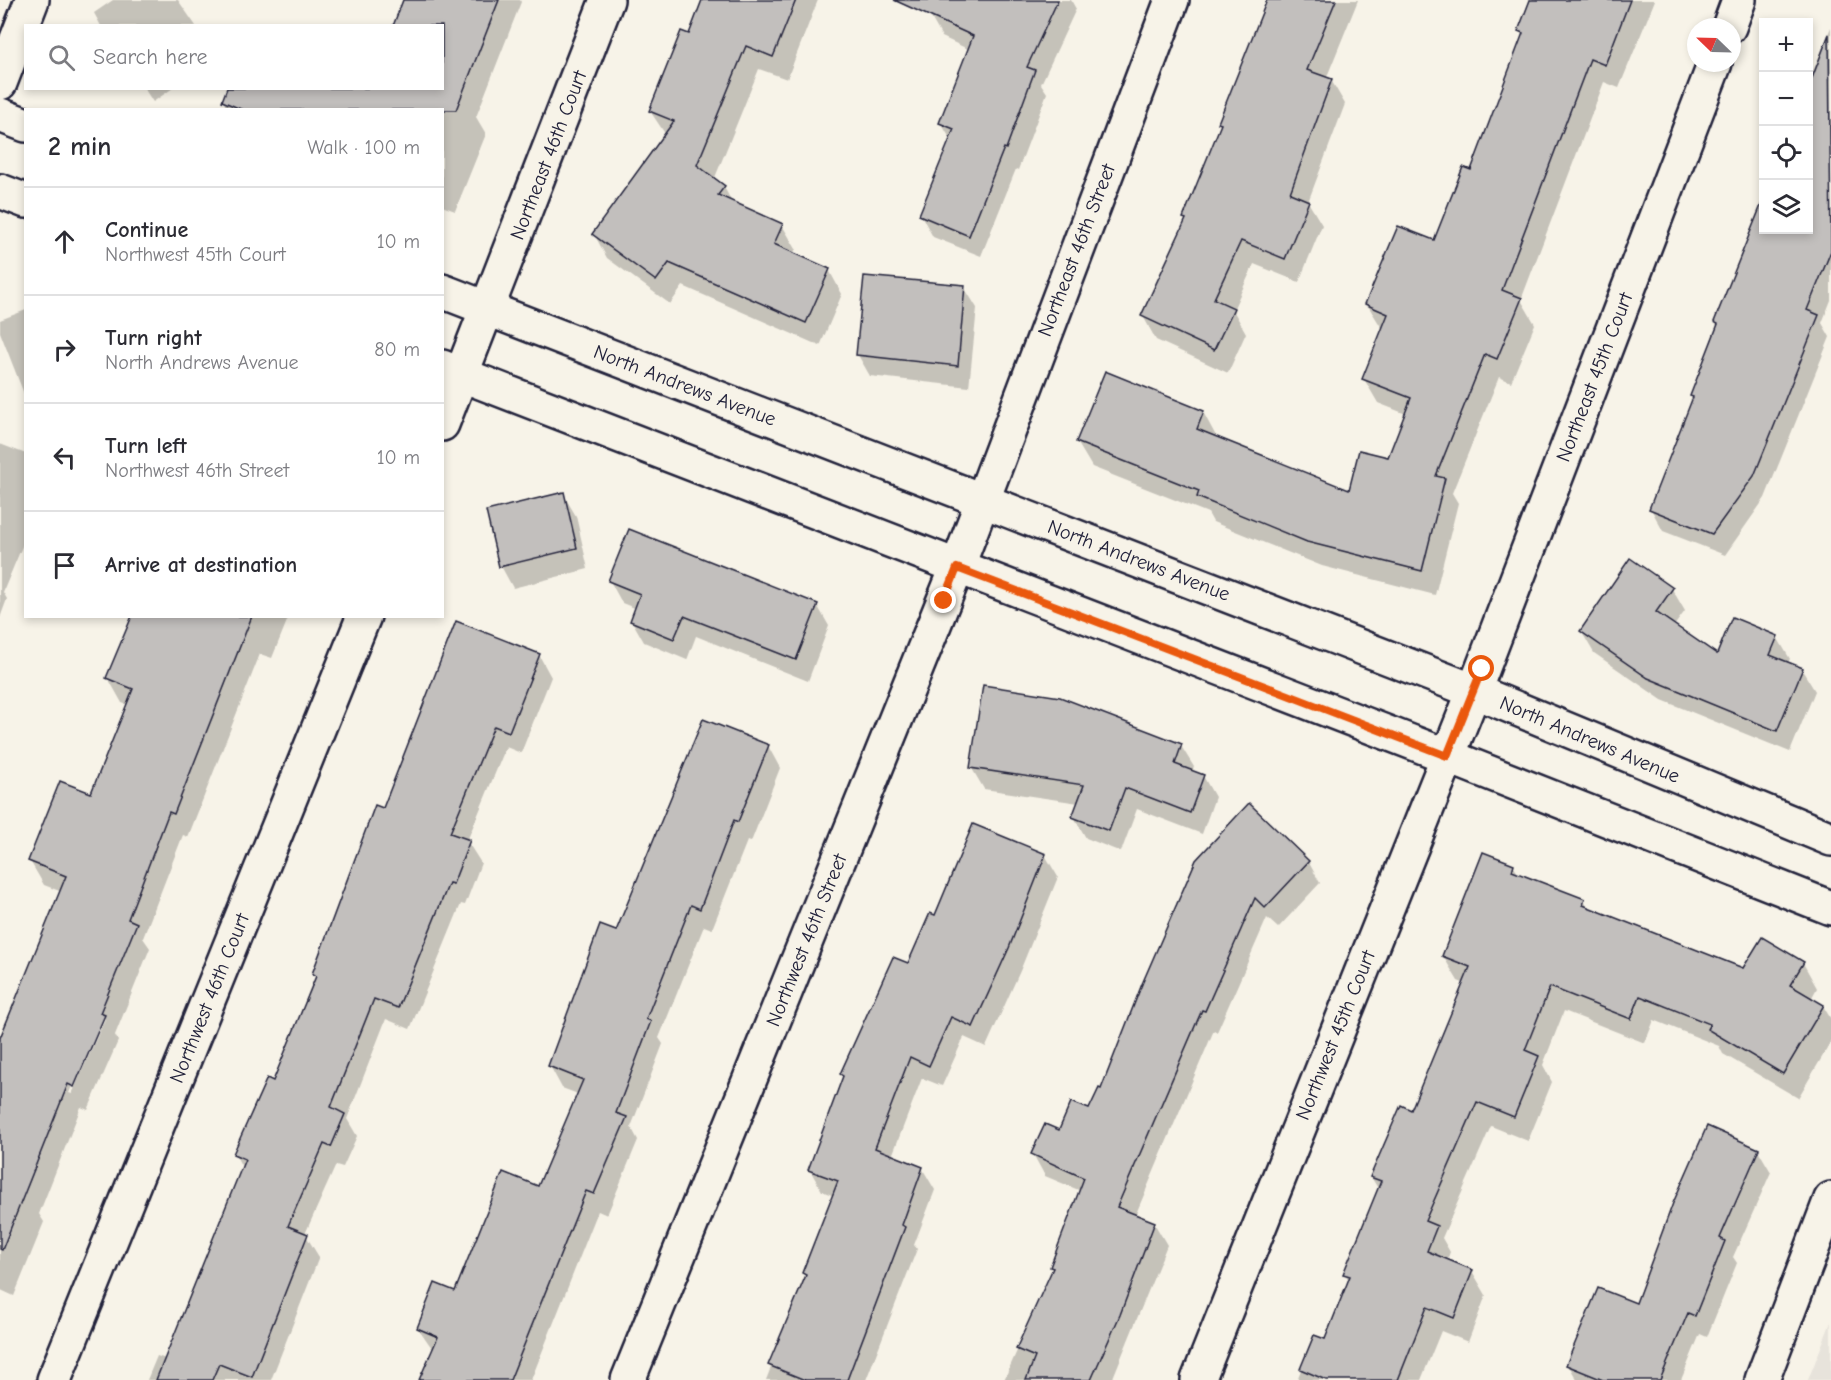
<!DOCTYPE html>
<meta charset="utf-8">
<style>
:root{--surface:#fff;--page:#f7f7f7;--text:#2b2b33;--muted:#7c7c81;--line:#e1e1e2}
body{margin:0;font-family:"Comic Neue",sans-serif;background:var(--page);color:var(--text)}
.controls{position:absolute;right:18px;top:18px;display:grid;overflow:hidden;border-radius:0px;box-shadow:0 3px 9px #0003}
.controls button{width:54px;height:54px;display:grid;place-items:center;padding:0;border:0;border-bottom:2px solid var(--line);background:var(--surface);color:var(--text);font:30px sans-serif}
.compass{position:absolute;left:1687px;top:18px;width:54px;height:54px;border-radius:50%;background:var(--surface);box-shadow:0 3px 9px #0003;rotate:293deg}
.stop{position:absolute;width:18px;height:18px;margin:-14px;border:4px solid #ea580c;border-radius:50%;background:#fff}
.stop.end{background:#ea580c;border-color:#fff;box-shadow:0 2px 6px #0008}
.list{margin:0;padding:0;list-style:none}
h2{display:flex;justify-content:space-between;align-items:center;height:78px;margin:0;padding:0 24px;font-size:26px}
h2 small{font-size:20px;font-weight:400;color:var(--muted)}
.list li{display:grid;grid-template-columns:39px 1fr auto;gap:18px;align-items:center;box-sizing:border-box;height:108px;padding:0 24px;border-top:2px solid var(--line)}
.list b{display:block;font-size:22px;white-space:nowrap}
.list p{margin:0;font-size:20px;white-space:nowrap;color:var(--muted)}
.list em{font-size:20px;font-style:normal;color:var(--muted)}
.icon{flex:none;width:33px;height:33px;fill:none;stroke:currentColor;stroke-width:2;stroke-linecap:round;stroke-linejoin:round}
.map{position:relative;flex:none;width:1831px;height:1380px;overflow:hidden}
.search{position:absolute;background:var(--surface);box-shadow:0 3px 9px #0003;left:24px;top:24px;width:420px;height:66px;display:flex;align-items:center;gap:15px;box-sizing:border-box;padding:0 21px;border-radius:0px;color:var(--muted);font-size:22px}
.panel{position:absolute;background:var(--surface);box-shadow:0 3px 9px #0003;left:24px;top:108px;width:420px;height:510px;border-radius:0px}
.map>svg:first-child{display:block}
.built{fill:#e7e3db}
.shadow{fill:#0003;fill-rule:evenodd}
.building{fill:#c2bfbd;stroke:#22223b;stroke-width:1.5}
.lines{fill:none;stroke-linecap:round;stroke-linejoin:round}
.street-casing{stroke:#22223b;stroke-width:38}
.secondary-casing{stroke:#22223b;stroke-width:38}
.street{stroke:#f7f3e8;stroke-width:33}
.secondary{stroke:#f7f3e8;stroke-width:33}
.route{stroke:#ea580c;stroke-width:8}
.labels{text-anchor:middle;stroke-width:5;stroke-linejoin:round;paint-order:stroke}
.street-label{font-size:20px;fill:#22223b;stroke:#f7f3e8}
</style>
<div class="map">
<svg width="1831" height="1380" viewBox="0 0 1831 1380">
<rect width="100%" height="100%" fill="#f7f3e8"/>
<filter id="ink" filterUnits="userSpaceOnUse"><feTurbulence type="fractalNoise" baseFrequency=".0167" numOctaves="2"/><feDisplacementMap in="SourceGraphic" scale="12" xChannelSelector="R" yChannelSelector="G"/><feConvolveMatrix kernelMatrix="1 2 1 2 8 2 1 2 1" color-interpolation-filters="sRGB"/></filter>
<g filter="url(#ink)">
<polygon class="built" points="1831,1322 1831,1380 1808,1380"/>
<g class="shadow">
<polygon points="113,0 178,0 196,26 101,26 94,13"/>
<polygon points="405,0 520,0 521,2 476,117 486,134 455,211 442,206 442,110 228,110 223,101 442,88 442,26"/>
<polygon points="704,0 818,0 787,79 759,69 714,180 724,187 733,204 782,225 796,249 793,254 829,270 842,294 820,346 683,286 670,304 607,258 594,234 666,135 650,111 690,36"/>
<polygon points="937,0 1071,0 1076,9 1041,84 1047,93 1018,170 1016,169 981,256 933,237 921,215 951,140 941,123 970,50 942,37 930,16"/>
<polygon points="1268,0 1358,0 1326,79 1331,80 1345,104 1308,202 1322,225 1299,282 1254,264 1233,310 1246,333 1228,373 1156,340 1143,316 1187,222 1185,218"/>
<polygon points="1532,0 1655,0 1619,88 1604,82 1521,300 1535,324 1511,382 1499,377 1452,493 1458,503 1435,595 1322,566 1213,522 1208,513 1092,467 1077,442 1203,412 1217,438 1350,492 1389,459 1406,414 1378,403 1364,379 1383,330 1367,304 1435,242 1472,172 1523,37 1520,31"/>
<polygon points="1831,27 1831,300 1822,323 1830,337 1765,498 1725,555 1663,531 1651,509 1694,400 1692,396 1718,327 1715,322 1764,230 1808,230 1808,84"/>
<polygon points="144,88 173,88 153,102"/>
<polygon points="964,287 977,308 969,387 870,376 858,355"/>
<polygon points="26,310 26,399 0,332 0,320"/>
<polygon points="0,444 26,454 26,537 3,592 7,599 0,618"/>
<polygon points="563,494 576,516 588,569 513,588 501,566"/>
<polygon points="610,581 817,605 829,626 808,681 696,636 687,660 644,642 632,621 637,609 622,603"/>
<polygon points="1672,589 1685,611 1674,626 1717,657 1777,637 1790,659 1787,664 1802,670 1815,691 1790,752 1662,700 1594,653 1581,631"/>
<path d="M 133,616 L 289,616 L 272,658 L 260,654 L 188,837 L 183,835 L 143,938 L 150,948 L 115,1035 L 118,1041 L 88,1110 L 81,1107 L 39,1214 L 44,1222 L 14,1296 L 1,1290 L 0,1294 L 0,1042 L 62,892 L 44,885 L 30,861 L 92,795 L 128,705 L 122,703 L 108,678 ZM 103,1016 L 105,1019 L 72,1094 L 69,1093 Z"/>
<polygon points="539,655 551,677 521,753 506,747 467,841 481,863 465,905 461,904 410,1029 386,1019 347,1119 357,1136 343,1167 336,1165 305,1234 319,1257 271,1380 147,1380 157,1356 166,1359 243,1169 235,1154 274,1083 316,978 314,974 384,810"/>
<polygon points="768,746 780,768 751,842 747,841 712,929 704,926 659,1038 663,1044 631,1127 638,1140 607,1215 598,1211 531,1380 421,1380 434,1351 418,1328 456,1293 539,1188 578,1094 562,1088 550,1066 617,933"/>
<polygon points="1181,746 1194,767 1192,772 1203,776 1215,797 1202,834 1137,809 1121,852 1086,838 1074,817 1079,803 984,789 971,767"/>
<polygon points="1045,855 1058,877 1020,971 986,1047 964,1037 942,1086 922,1078 892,1156 922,1168 935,1190 914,1245 917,1249 866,1380 766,1380 806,1278 803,1273 834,1196 822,1191 810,1170 908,965 936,917"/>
<polygon points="1198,860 1308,861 1320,883 1278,928 1267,918 1217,1032 1214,1030 1135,1216 1154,1223 1167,1245 1112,1380 1004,1380 1053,1270 1052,1267 1081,1191 1045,1176 1033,1154 1090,1111 1102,1091"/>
<polygon points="1513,865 1519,875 1584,901 1589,909 1744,970 1803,963 1817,988 1811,999 1823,1006 1831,1019 1831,1042 1798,1098 1723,1054 1719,1046 1654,1020 1645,1043 1564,1011 1543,1065 1552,1082 1528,1141 1491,1126 1442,1238 1450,1252 1447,1260 1472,1271 1486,1295 1468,1342 1441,1331 1421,1380 1297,1380 1314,1337 1326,1341 1349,1281 1345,1273 1379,1190 1371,1177 1412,1112 1465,984 1458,981 1443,956"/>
<polygon points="1758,1150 1771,1172 1733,1257 1737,1263 1707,1337 1700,1334 1681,1380 1577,1380 1568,1364 1637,1305"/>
</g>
<g class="building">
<polygon points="403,0 499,0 456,110 243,110 222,101 227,88 442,88 442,26 393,26"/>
<polygon points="702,0 796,0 773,57 746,46 697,165 725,186 718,195 783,224 774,244 830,269 806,323 669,263 656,281 592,234 674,121 649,111 681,31 689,34"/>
<polygon points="894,0 1058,0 1027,67 1035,70 1006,149 1004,148 969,236 919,215 954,129 939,123 973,36"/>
<polygon points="1267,0 1336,0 1307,70 1332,79 1290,193 1309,201 1285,259 1241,241 1214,299 1234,308 1214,350 1141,316 1186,219 1183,218 1221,124 1218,123"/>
<polygon points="1530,0 1630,0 1605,65 1590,59 1502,290 1522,298 1497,359 1485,354 1436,476 1445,478 1422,571 1307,542 1197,497 1199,491 1076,442 1105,371 1204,411 1197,429 1349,490 1359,450 1388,457 1411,398 1362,379 1388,314 1365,304 1398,226 1434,240 1463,167 1471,170 1523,33 1518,31"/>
<polygon points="1829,34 1831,251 1807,310 1819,315 1754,476 1712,534 1649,509 1693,397 1690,396 1718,324 1714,322 1764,198 1764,230 1809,230 1809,86"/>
<polygon points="864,276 965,285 958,366 856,355"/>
<polygon points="564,492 577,548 499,567 486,511"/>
<polygon points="629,529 818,604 796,660 684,616 674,639 630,621 640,594 608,581"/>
<polygon points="1630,558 1673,588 1656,612 1717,654 1732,617 1778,636 1770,655 1803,668 1777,731 1648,678 1580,631"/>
<polygon points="132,616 252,616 174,814 169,812 128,919 137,923 100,1013 105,1015 74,1087 68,1084 2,1250 0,1249 0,1038 66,876 28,861 60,781 91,793 133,689 106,678"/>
<polygon points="456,621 540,654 509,732 494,726 450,833 470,840 453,884 449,883 398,1008 374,999 331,1107 345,1114 331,1147 324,1144 288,1226 308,1234 252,1377 219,1364 212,1380 156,1380 245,1159 233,1154 267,1078 273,1081 316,976 312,974 375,805 383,808"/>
<polygon points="983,685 1060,697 1182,744 1175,764 1204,775 1190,813 1125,788 1109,831 1072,817 1084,785 970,768"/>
<polygon points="703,719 769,745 738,822 734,820 700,909 691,905 646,1019 651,1021 616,1113 627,1117 594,1194 586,1191 510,1380 419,1380 438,1337 417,1328 435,1283 455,1291 503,1172 538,1186 583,1080 548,1066 600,925 616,931"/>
<polygon points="1249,803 1309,861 1265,908 1255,898 1205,1011 1202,1010 1117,1207 1155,1222 1120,1315 1091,1380 1026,1380 1035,1357 1016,1349 1053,1268 1050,1267 1084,1178 1031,1154 1045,1124 1059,1130 1071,1102 1089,1109 1099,1088 1101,1089 1142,984 1196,860"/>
<polygon points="973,824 1046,854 1009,948 973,1027 951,1017 929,1066 910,1057 875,1148 923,1167 902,1225 905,1227 847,1380 805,1380 768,1365 806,1275 802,1273 838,1181 808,1170 843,1076 840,1074 893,957 908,963 930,913 935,915"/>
<polygon points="1483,852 1514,864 1512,871 1585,899 1583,905 1743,968 1762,937 1804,962 1790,985 1824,1005 1783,1074 1707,1029 1710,1024 1640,996 1631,1019 1550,987 1525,1050 1539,1056 1514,1117 1477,1102 1425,1221 1437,1226 1427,1251 1473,1270 1454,1318 1427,1307 1398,1380 1326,1380 1300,1369 1314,1335 1325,1339 1350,1276 1343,1274 1381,1181 1370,1177 1401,1105 1411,1110 1470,967 1442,956"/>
<polygon points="1707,1126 1759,1149 1720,1238 1725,1241 1695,1316 1688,1313 1660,1380 1603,1380 1566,1365 1598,1288 1636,1303 1673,1203"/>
</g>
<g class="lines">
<g class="street-casing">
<g id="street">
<polyline points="1729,27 1739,0"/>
<polyline points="0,83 32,0"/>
<polyline points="442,424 607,0"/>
<polyline points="54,1380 364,616"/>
<polyline points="628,1380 957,568 1172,0"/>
<polyline points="1198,1380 1474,691 1715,63"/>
<polyline points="1762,1380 1831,1199"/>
</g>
</g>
<g class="secondary-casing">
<g id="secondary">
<polyline points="0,115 26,125"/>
<polyline points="0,191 26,201"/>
<polyline points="442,291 1474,691 1831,839"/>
<polyline points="442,367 1447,756 1831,908"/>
</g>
</g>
<use href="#street" class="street"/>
<use href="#secondary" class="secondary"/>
</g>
</g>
<g class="lines" filter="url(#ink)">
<polyline class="route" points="944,601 957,568 1447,756 1482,669"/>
</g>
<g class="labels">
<g class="street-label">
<text transform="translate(548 155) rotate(-69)" y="7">Northeast 46th Court</text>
<text transform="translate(1076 250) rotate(-69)" y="7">Northeast 46th Street</text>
<text transform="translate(1594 377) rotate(-69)" y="7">Northeast 45th Court</text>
<text transform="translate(685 385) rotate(21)" y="7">North Andrews Avenue</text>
<text transform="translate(1139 560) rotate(21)" y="7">North Andrews Avenue</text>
<text transform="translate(1590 739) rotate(23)" y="7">North Andrews Avenue</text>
<text transform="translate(806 940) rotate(-68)" y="7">Northwest 46th Street</text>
<text transform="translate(209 998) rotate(-68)" y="7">Northwest 46th Court</text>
<text transform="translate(1335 1035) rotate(-68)" y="7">Northwest 45th Court</text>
</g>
</g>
</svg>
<div class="controls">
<button>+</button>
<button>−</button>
<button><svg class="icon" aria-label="locate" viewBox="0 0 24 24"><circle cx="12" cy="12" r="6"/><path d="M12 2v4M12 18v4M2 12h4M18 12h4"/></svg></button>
<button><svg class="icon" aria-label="layers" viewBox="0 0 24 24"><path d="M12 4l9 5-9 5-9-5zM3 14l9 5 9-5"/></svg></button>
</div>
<svg class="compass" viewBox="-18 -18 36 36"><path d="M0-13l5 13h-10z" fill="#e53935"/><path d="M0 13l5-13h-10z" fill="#7c7c81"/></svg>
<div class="stop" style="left:1482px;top:669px"></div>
<div class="stop end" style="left:944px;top:601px"></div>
<div class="search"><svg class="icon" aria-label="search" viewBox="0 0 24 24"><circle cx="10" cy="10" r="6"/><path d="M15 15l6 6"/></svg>Search here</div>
<section class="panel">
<h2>2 min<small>Walk · 100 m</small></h2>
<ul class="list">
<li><svg class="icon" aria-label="ahead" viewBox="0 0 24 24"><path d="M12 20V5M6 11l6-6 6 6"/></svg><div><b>Continue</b><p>Northwest 45th Court</p></div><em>10 m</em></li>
<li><svg class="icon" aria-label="right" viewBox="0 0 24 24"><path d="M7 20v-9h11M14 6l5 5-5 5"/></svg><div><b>Turn right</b><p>North Andrews Avenue</p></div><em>80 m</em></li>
<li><svg class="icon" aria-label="left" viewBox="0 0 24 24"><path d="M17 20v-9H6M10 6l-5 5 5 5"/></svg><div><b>Turn left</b><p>Northwest 46th Street</p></div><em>10 m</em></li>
<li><svg class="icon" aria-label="arrive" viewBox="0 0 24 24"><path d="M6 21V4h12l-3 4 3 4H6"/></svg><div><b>Arrive at destination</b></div></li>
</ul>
</section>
</div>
